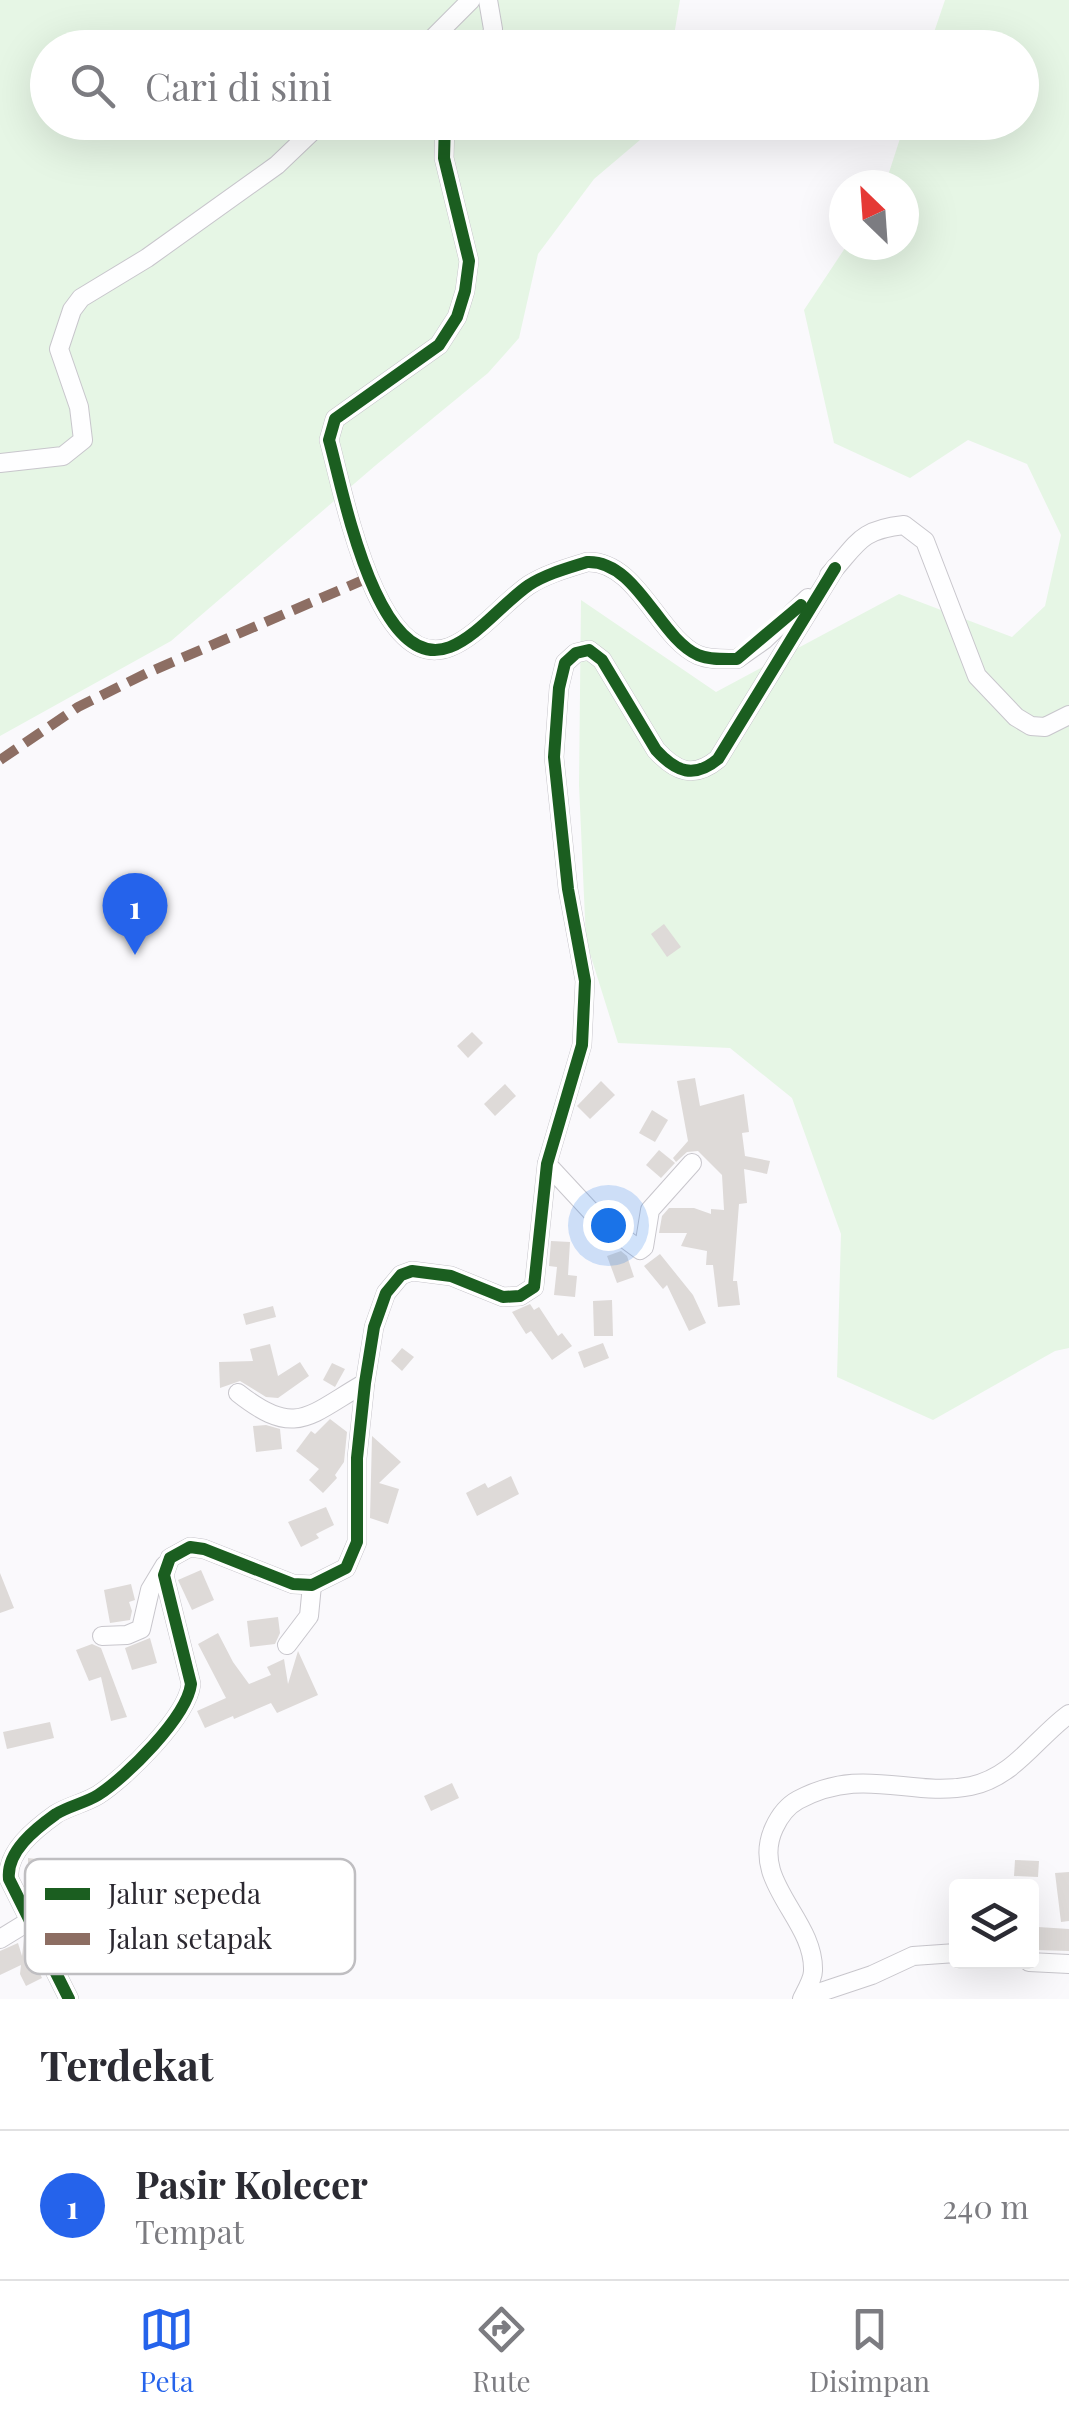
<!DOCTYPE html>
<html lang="id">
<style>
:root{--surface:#fff;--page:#f7f7f7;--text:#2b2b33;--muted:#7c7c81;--line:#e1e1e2;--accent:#2563eb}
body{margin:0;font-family:"Playfair Display",serif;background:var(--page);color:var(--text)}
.controls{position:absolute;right:30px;bottom:30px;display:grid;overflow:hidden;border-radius:10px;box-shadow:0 10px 40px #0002}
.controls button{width:90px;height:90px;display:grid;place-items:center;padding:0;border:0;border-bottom:2px solid var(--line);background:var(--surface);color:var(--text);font:50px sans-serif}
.compass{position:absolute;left:829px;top:170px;width:90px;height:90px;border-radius:50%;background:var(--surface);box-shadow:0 10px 40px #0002;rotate:335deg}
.you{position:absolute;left:608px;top:1225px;width:35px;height:35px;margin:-25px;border:8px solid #fff;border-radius:50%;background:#1a73e8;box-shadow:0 0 0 15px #1a73e833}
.badge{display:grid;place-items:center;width:65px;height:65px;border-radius:50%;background:var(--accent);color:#fff;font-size:32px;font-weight:700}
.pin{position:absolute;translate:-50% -82px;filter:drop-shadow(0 2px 5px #0008)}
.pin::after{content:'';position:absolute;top:52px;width:35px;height:30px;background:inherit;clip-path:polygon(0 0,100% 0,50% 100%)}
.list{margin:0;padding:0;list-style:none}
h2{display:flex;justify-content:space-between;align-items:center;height:130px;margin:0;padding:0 40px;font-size:42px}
h2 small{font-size:32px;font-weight:400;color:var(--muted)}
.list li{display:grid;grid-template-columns:65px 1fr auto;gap:30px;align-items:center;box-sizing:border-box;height:150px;padding:0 40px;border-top:2px solid var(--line)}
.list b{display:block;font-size:38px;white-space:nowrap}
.list p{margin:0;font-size:32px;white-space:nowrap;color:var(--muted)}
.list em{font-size:32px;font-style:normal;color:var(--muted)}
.icon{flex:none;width:55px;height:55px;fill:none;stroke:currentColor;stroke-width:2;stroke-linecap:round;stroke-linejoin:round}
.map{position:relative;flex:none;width:1069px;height:1999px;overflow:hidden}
.search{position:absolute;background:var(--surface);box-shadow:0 10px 40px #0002;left:30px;right:30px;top:30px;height:110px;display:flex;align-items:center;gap:25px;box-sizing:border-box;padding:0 35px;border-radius:55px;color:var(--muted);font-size:38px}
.sheet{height:280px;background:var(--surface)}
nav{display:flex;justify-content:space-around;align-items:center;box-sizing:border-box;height:140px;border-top:2px solid var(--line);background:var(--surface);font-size:28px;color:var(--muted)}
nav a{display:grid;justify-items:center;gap:5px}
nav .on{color:var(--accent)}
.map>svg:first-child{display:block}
.green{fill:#e6f6e5}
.building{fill:#dedad8}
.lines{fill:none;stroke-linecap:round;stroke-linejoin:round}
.minor-casing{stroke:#c8c6cc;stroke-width:20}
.minor{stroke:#fefeff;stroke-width:18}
.quiet{stroke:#8d6e63;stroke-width:10;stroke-dasharray:20 10;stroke-linecap:butt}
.cycleway-casing{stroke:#fff;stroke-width:19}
.cycleway{stroke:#1b5e20;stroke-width:12}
.key{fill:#fff;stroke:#bfbec1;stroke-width:2.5}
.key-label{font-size:28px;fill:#2b2830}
</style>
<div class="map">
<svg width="1069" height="1999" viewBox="0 0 1069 1999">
<rect width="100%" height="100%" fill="#faf9fc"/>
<g class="green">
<polygon points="0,0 680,0 672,47 48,48 48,122 660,123 594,179 538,254 519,338 488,373 376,465 171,641 0,736"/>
<polygon points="945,0 1069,0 1069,1348 1055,1351 933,1420 837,1377 841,1234 792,1098 730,1048 618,1043 586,941 579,785 581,600 716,692 899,594 1012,637 1045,606 1061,535 1027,464 968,440 910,478 834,443 804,310 847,245 904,245 904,185 885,185 905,123 1022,122 1022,48 929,47"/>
</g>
<g class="building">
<polygon points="664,924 681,947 667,957 651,934"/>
<polygon points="472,1032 483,1043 468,1058 457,1046"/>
<polygon points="695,1078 700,1106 744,1094 749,1132 742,1133 745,1156 770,1161 767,1174 744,1169 747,1203 739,1204 733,1281 737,1281 740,1305 718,1307 713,1265 706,1265 707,1251 681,1246 687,1233 659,1233 662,1216 669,1208 694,1208 711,1214 711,1209 724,1210 722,1175 698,1151 687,1152 676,1162 673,1158 688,1141 677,1081"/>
<polygon points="601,1081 615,1095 590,1119 577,1106"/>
<polygon points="505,1084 516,1096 495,1116 484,1104"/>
<polygon points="652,1110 668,1120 655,1142 639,1133"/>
<polygon points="659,1150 675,1163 661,1178 646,1165"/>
<polygon points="551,1241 570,1242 568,1275 577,1276 575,1297 554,1295 557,1267 549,1266"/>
<polygon points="621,1251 627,1256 634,1277 617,1283 607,1256"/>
<polygon points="660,1254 693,1295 706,1323 689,1331 667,1285 663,1289 644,1266"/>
<polygon points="612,1300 613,1336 594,1336 593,1301"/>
<polygon points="530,1304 534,1310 539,1307 558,1336 562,1333 572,1346 552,1360 531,1331 526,1334 512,1312"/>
<polygon points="273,1306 276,1317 246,1325 243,1314"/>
<polygon points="603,1343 609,1358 584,1368 578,1352"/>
<polygon points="270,1344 278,1376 300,1362 309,1376 278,1398 266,1397 240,1381 220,1388 219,1362 253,1361 250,1349"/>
<polygon points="402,1348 414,1357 402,1371 391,1361"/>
<polygon points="332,1363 345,1369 335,1387 323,1380"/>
<polygon points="330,1419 347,1432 344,1462 335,1475 337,1478 323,1493 309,1480 319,1469 296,1451 311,1431 315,1434"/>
<polygon points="266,1425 280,1429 282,1449 256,1452 253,1426"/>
<polygon points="372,1436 401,1462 379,1483 399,1489 388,1524 370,1518"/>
<polygon points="511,1476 519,1494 477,1516 466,1493 485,1483 488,1488"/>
<polygon points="326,1507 334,1525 316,1534 319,1538 301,1547 288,1522"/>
<polygon points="201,1570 214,1600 192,1610 178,1580"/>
<polygon points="0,1573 14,1608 0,1613"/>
<polygon points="131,1584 135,1600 129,1602 132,1611 130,1620 110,1623 104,1590"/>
<polygon points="278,1617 280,1633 275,1644 250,1647 247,1621"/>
<polygon points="218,1633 233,1662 249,1684 271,1675 267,1667 284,1659 288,1684 298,1651 318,1695 277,1713 271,1703 234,1719 233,1716 205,1728 197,1711 226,1698 198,1644"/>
<polygon points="150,1638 157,1663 132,1670 125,1648"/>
<polygon points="92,1644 101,1648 127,1717 111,1721 101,1677 89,1681 76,1650"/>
<polygon points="50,1722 54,1738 7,1749 3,1732"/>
<polygon points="452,1783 459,1798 431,1811 424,1796"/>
<polygon points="28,1858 46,1860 43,1895 30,1894 28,1890"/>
<polygon points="1015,1860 1039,1861 1038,1877 1014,1876"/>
<polygon points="1069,1872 1069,1921 1061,1922 1055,1873"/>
<polygon points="1038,1927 1069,1929 1069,1951 1036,1950"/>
<polygon points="24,1939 42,1978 26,1986 20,1974 21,1965 0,1975 0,1951 18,1943 22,1956"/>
</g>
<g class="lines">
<g class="minor-casing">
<g id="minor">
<polyline points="488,0 493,29 489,48"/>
<polyline points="423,48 471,0"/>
<path d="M 445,122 L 444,158 L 469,261 L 465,291 L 457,317 L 439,345 L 335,419 L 329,440 C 342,485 376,676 450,647 C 478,636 504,602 529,585 C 546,574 568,568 587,562 C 637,560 659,638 698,655 C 710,660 724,659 737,659 L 764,640 L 808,598"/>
<polyline points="0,463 63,456 83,440 79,407 59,349 72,310 81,298 147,258 277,165 322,122"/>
<path d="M 829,575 C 858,544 858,530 904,525 L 925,541 L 977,676 L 1016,717 L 1031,726 L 1045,727 L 1069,715"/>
<polyline points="547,1164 599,1220 640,1250 644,1247 650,1210 692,1163"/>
<path d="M 238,1393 C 296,1439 309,1415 365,1383"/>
<polyline points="102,1636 127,1635 141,1629 150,1590 165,1565"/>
<polyline points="287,1645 309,1616 312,1585"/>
<polyline points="0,1939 31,1920"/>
<polyline points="1029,1962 1069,1964"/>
<polyline points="803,1998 872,1975 913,1956 956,1953"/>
<path d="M 69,1999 L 9,1879 C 6,1852 35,1829 56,1814 C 69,1806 85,1803 98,1795 C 126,1777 187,1717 191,1684 L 164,1575 L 170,1558 L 190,1547 L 204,1549 L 293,1584 L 312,1585 L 346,1568 L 357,1542 L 357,1458 L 365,1383 L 374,1327 L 386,1293 L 401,1275 L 412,1271 L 451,1276 L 503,1297 L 520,1296 L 534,1287 L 547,1164 L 582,1045 L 585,981 L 568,889 L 554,757 L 559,688 L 565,663 L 576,653 L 589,650 L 602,660 L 656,750 C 676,772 694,779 718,759 L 835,568"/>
<path d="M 802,1999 C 806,1991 813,1979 813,1971 C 815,1919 749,1882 774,1828 C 779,1817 787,1806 798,1800 C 864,1765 909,1798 971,1786 C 1014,1777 1036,1738 1069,1714"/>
</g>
</g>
<use href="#minor" class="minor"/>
<polyline class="quiet" points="0,760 78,707 147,673 368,578"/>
<g class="cycleway-casing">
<g id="cycleway">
<path d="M 445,122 L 444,158 L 469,261 L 465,291 L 457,317 L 439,345 L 335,419 L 329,440 C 342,485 376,676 450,647 C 478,636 504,602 529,585 C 546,574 568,568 587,562 C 637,560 659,638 698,655 C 710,660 724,659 737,659 L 801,605"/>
<path d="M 69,1999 L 9,1879 C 6,1852 35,1829 56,1814 C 69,1806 85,1803 98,1795 C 126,1777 187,1717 191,1684 L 164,1575 L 170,1558 L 190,1547 L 204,1549 L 293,1584 L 312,1585 L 346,1568 L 357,1542 L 357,1458 L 365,1383 L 374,1327 L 386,1293 L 401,1275 L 412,1271 L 451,1276 L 503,1297 L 520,1296 L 534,1287 L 547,1164 L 582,1045 L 585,981 L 568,889 L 554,757 L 559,688 L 565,663 L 576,653 L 589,650 L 602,660 L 656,750 C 676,772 694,779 718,759 L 835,568"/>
</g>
</g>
<use href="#cycleway" class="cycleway"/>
</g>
<rect x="25" y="1859" width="330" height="115" rx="15" class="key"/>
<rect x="45" y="1888" width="45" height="12" fill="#1b5e20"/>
<rect x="45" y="1933" width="45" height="12" fill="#8d6e63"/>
<g class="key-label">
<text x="108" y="1904">Jalur sepeda</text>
<text x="108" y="1949">Jalan setapak</text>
</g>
</svg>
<div class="controls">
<button><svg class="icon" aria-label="layers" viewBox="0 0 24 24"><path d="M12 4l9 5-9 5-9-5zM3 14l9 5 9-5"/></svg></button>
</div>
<svg class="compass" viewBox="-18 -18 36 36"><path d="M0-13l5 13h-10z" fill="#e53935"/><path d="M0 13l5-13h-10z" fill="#7c7c81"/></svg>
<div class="you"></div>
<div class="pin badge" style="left:135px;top:955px">1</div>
<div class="search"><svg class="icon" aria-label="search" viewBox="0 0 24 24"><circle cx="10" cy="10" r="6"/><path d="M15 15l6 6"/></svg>Cari di sini</div>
</div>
<section class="sheet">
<h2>Terdekat<small></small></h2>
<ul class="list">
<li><span class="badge">1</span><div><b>Pasir Kolecer</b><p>Tempat</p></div><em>240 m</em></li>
</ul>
</section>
<nav>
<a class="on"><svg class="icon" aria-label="map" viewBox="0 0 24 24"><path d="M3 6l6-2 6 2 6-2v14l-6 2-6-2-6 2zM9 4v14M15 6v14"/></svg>Peta</a>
<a><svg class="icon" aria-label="directions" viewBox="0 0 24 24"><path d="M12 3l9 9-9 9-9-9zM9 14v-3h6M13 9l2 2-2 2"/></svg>Rute</a>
<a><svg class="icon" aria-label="saved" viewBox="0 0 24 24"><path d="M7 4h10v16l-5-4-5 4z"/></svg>Disimpan</a>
</nav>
